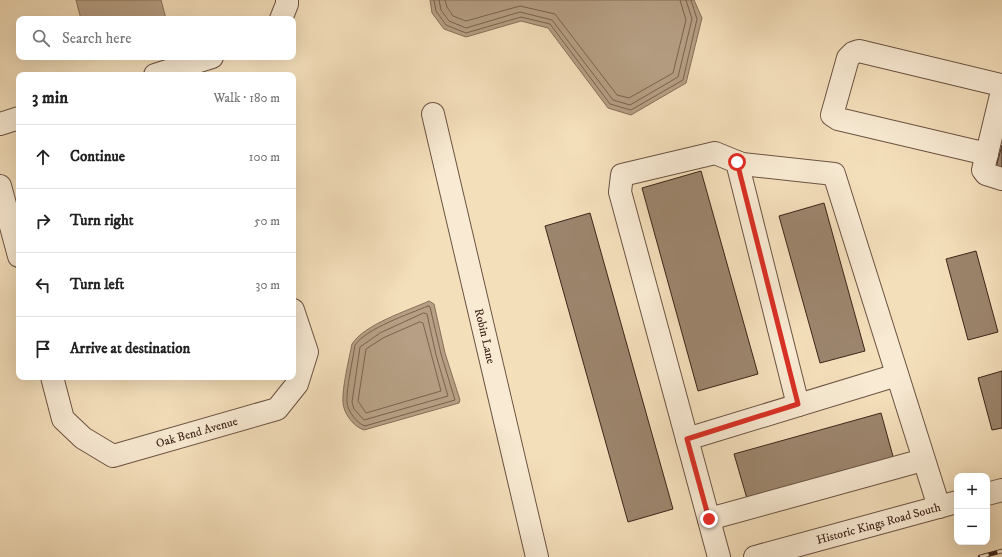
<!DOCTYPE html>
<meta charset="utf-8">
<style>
:root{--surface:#fff;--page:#f2f2f2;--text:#222;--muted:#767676;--line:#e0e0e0}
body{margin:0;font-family:"IM FELL DW Pica",serif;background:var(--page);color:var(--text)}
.controls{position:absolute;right:12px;bottom:12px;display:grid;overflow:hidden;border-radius:8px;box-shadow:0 4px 16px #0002}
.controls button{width:36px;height:36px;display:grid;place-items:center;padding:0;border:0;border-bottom:1px solid var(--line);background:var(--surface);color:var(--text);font:20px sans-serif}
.stop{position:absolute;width:12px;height:12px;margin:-9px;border:3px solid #d93025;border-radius:50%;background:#fff}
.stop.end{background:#d93025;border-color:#fff;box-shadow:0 1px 4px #0008}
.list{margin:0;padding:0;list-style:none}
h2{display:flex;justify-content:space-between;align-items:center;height:52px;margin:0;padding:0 16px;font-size:17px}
h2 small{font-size:13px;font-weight:400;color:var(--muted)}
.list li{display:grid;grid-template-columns:26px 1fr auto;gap:12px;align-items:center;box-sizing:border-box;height:64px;padding:0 16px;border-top:1px solid var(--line)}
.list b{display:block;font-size:15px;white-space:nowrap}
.list em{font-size:13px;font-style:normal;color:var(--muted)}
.icon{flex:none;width:22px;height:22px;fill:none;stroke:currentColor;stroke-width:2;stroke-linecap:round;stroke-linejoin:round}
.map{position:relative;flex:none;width:1002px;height:557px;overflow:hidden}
.search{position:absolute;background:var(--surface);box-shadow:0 4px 16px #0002;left:16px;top:16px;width:280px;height:44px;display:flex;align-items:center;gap:10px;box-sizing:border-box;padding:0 14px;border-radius:8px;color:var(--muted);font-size:15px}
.panel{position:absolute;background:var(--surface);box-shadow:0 4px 16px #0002;left:16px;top:72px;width:280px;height:308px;border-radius:8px}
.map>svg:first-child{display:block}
.water{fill:#b69f84;stroke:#866e59}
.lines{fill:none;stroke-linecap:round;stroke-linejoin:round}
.shore{stroke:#7a624e;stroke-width:1}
.building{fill:#9c856d;stroke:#3d2419}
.minor-casing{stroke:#6b5342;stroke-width:24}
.minor{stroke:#f8ead3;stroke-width:22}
.rail-casing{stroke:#3d2419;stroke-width:4.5}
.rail{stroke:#f8ead3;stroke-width:3;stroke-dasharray:9;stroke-linecap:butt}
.route{stroke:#d93025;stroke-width:5}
.labels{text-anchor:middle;stroke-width:3;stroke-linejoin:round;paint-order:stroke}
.street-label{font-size:12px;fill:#3d2419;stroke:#f8ead3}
</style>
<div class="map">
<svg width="1002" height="557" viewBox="0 0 1002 557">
<rect width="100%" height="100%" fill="#f4dfbb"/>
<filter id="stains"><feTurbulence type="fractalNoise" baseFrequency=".005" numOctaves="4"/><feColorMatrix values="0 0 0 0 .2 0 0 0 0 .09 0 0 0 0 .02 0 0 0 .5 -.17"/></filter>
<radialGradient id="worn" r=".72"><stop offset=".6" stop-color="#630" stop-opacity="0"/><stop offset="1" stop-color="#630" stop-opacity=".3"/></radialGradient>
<g class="water">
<polygon points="76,0 161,0 166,19 81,19"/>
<polygon points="430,0 694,0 702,18 686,83 631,115 608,108 548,28 521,21 466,37 444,29 432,13"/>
<path d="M 429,301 L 434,304 L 445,353 L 460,400 L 459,403 L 364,430 C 354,427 343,413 343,402 C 342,388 349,359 352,344 C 365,324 407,311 429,301 Z"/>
</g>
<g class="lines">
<g class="shore">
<polyline points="434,0 436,11 446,25 466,33 521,17 550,24 610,104 631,110 683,80 697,19 691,0"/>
<polyline points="439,0 441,10 449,21 466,28 520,12 552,20 613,100 630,105 678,77 692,19 686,0"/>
<polyline points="445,0 447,7 453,16 466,21 520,6 555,14 617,95 629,98 673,73 686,20 680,0"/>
<path d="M 428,306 L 430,307 L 441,354 L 455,400 L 365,426 C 357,424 347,410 347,402 C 346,389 353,359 355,345 C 367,328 409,314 428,306 Z"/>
<polygon points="424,313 427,314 436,355 448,396 364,420 354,409 352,402 360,347 380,333"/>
<polygon points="420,322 423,323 441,391 366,413 358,401 366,349 383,338"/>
</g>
</g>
<g class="building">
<polygon points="1002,145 1002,173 995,171"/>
<polygon points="701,171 758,374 698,391 642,188"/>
<polygon points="824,203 865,351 820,363 779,216"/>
<polygon points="590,213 673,509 628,522 545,226"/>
<polygon points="976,251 998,332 968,340 946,259"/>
<polygon points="1002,371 1002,428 992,430 978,378"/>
<polygon points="881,413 894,460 748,502 734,454"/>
</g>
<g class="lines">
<g class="minor-casing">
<g id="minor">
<polyline points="281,19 287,4 287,0"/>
<polyline points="155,75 212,57"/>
<polyline points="1002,91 983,170 986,174 1002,179"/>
<path id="s1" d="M 433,114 L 537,557"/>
<polyline points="0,124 19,118"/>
<polyline points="987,154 838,119 832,115 848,58 853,53 859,51 1001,85 1002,89"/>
<polyline points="737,162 798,405"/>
<polyline points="0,186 19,256"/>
<path id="s2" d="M 52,377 L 63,419 L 83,438 L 113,456 L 277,409 L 297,384 L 307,352 L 293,310"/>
<polyline points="687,439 897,375"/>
<polyline points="987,494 1002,490"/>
<polyline points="709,519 923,460"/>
<polyline points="719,557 620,192 622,175 715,153 742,164 834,174 939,507"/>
<path id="s3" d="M 755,557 L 957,502"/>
</g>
</g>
<use href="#minor" class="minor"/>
<g class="rail-casing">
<polyline id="rail" points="980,557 1002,551"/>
</g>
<use href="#rail" class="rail"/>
</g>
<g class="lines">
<polyline class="route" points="709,519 687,439 798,404 737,162"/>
</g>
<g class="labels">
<g class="street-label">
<text dy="4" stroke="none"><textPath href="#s1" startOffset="228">Robin Lane</textPath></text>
<text dy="4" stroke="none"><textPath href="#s2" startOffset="193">Oak Bend Avenue</textPath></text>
<text dy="4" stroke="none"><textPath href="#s3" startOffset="128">Historic Kings Road South</textPath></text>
</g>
</g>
<rect width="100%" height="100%" filter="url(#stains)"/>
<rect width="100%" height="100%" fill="url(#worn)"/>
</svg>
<div class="controls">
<button>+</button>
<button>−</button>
</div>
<div class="stop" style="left:737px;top:162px"></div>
<div class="stop end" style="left:709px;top:519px"></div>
<div class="search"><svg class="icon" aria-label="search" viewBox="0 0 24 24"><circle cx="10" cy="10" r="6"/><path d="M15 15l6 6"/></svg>Search here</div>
<section class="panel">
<h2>3 min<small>Walk · 180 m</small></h2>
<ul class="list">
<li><svg class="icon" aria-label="ahead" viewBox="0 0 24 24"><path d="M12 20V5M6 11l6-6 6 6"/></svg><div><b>Continue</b></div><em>100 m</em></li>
<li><svg class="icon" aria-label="right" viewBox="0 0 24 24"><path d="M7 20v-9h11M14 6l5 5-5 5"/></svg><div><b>Turn right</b></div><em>50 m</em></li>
<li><svg class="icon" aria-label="left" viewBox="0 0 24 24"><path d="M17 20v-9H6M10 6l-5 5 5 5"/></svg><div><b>Turn left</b></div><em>30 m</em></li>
<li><svg class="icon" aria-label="arrive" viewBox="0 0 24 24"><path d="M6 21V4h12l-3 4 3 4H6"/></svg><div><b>Arrive at destination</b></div></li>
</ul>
</section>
</div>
